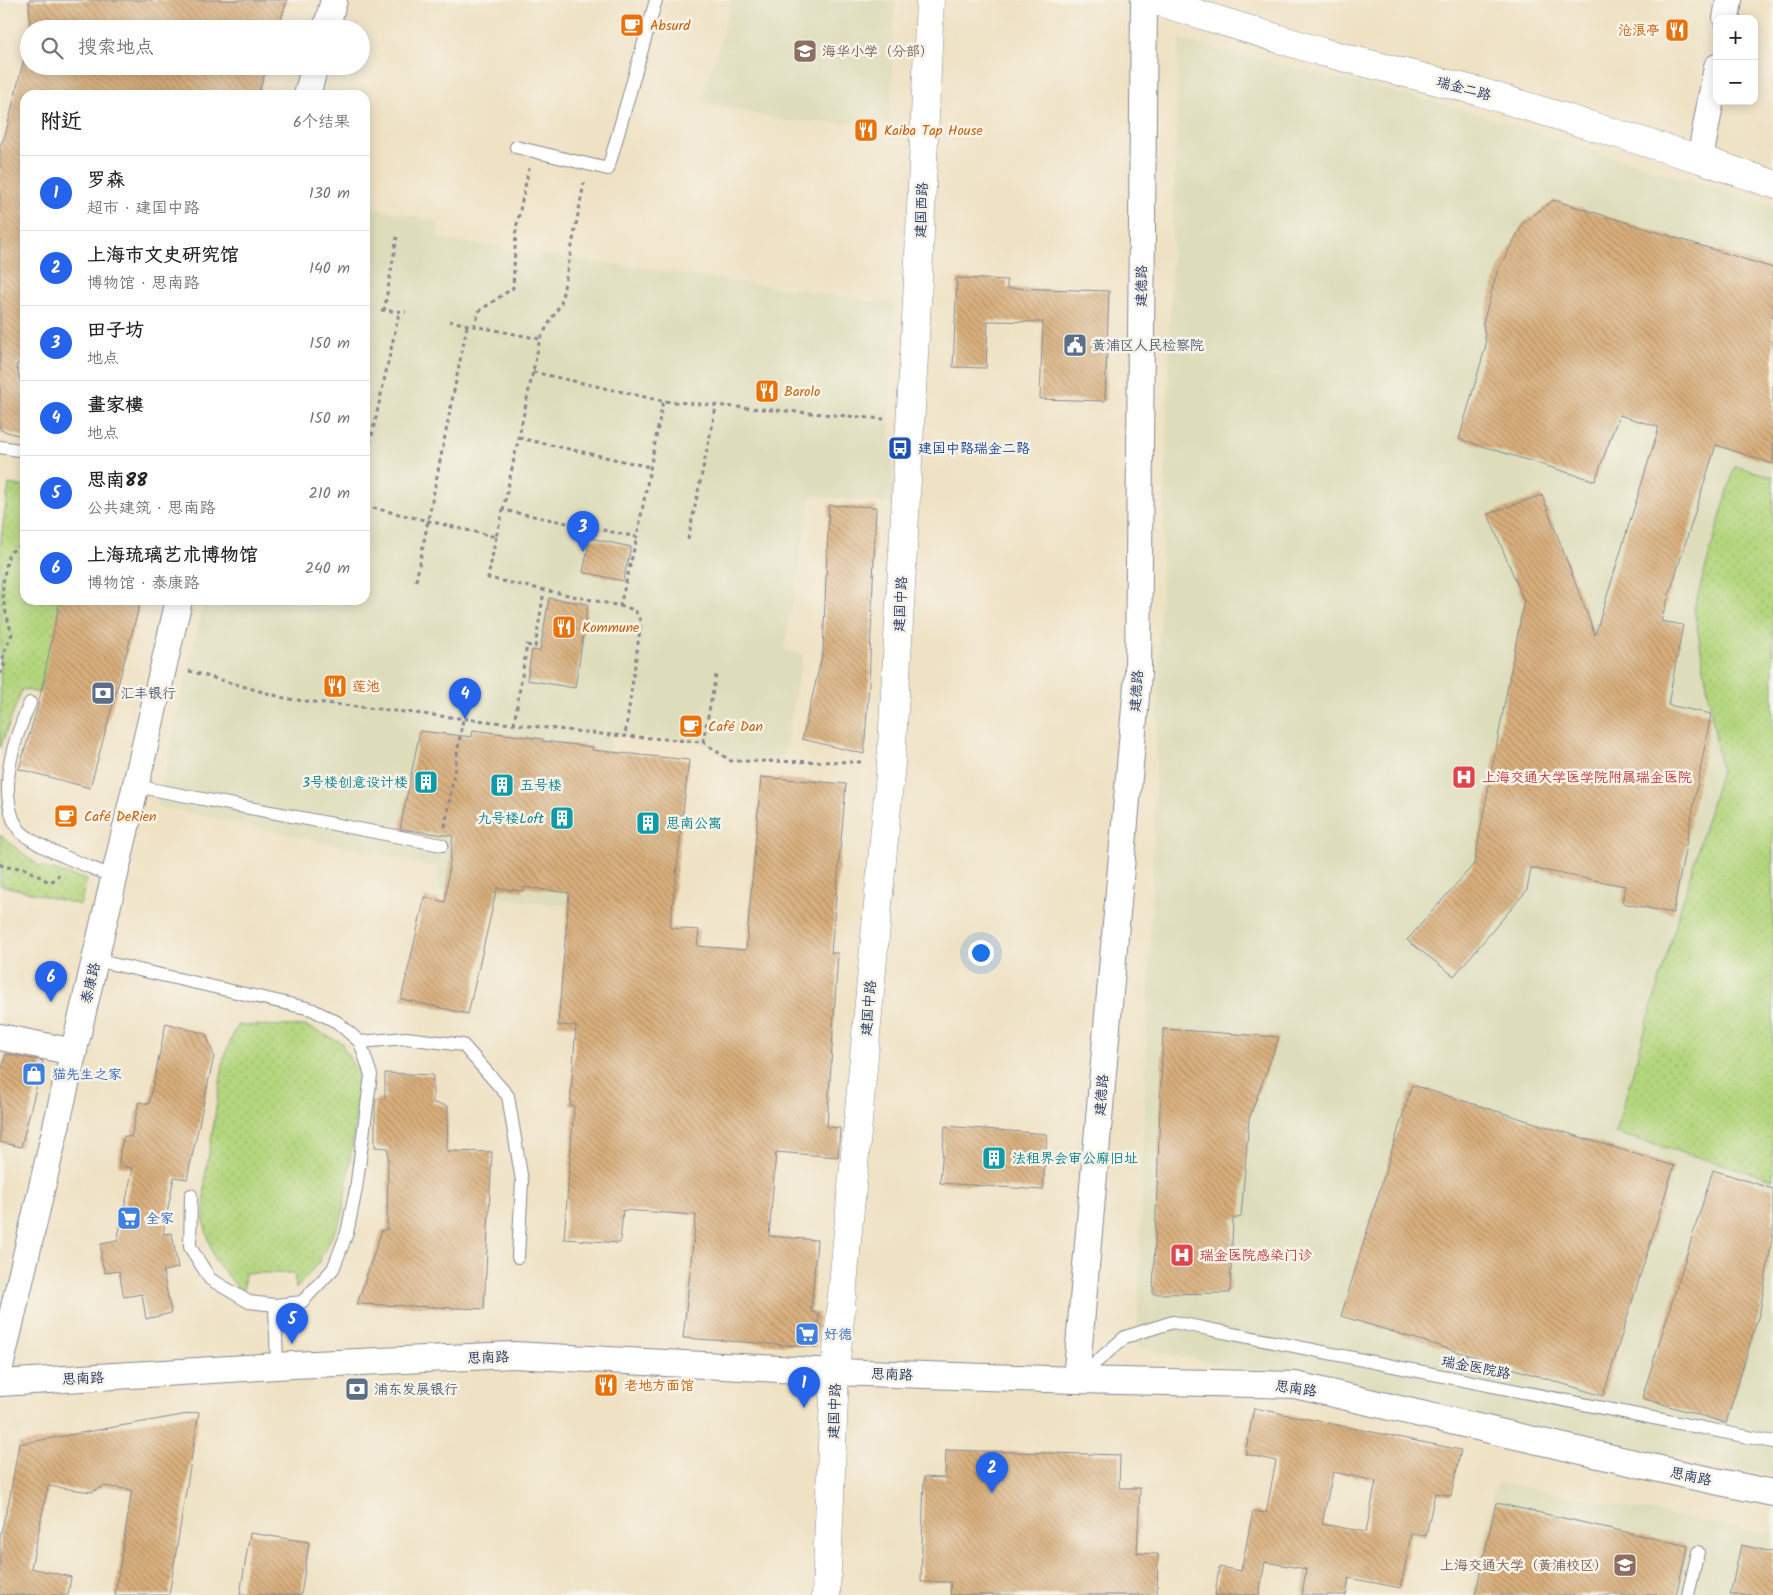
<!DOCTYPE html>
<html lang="zh">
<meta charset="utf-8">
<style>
:root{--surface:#fff;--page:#f6f6f6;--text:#222;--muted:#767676;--line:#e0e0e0;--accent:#2563eb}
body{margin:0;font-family:Kalam,"LXGW WenKai TC",sans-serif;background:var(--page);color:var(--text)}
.controls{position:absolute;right:15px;top:15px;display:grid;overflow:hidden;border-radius:10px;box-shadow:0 2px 12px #0003}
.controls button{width:45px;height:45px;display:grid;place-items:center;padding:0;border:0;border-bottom:1px solid var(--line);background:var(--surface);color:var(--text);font:25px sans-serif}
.you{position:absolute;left:980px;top:952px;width:18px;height:18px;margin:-12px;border:4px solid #fff;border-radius:50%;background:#1a73e8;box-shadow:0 0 0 8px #1a73e833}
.badge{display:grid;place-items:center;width:32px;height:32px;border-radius:50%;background:var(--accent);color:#fff;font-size:16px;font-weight:700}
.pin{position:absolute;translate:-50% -41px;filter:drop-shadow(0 1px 2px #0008)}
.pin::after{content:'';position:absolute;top:26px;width:18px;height:15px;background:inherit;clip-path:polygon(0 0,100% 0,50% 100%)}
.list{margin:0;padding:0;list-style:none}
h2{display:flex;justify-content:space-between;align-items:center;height:65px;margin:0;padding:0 20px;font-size:21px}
h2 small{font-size:16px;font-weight:400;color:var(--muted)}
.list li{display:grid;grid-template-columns:32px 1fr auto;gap:15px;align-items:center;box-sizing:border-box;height:75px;padding:0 20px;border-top:1px solid var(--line)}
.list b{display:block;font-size:19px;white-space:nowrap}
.list p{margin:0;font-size:16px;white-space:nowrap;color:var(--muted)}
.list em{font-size:16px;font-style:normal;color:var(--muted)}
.icon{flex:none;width:28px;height:28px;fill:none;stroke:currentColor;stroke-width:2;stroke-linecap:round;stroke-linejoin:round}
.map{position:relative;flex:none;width:1773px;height:1595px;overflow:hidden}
.search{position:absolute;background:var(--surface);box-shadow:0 2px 12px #0003;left:20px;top:20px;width:350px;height:55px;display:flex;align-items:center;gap:12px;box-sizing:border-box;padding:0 18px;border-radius:28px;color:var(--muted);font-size:19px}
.panel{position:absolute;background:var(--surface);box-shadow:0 2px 12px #0003;left:20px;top:90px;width:350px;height:515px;border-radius:15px}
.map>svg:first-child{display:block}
.built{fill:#deddbb}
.grass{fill:url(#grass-dots);stroke:#68826e}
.building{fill:url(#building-back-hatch);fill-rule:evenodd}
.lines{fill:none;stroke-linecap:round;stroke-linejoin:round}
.service-casing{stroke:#858891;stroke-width:14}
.minor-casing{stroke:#858891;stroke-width:28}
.tertiary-casing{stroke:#858891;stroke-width:29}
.secondary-casing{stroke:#858891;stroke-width:29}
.path{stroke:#858891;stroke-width:3;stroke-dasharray:4 4;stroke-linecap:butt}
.service{stroke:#fff;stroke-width:12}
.minor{stroke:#fff;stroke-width:26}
.tertiary{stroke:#fff;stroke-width:28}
.secondary{stroke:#fff;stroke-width:28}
.labels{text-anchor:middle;stroke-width:5;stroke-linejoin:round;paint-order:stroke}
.food-label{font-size:14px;fill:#c56008;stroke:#f7f3e8;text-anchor:start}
.education-label{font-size:14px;fill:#785e54;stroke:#f7f3e8;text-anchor:start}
.street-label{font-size:14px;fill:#1b2f5e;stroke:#f7f3e8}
.service-label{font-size:14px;fill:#4e5e75;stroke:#f7f3e8;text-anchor:start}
.transit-label{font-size:14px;fill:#164399;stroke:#f7f3e8;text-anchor:start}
.health-label{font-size:14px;fill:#be3a42;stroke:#f7f3e8;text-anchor:start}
.culture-label{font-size:14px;fill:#0d838f;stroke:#f7f3e8;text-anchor:start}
.shop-label{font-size:14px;fill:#366cbe;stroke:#f7f3e8;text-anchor:start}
</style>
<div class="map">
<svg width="1773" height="1595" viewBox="0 0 1773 1595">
<defs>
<pattern id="grass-dots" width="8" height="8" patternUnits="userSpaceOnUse" patternTransform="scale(1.25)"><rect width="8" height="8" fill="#b4d67d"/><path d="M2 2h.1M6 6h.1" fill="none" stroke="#9ab86e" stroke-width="1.8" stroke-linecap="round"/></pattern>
<pattern id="building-back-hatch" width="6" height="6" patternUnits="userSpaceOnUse" patternTransform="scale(1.25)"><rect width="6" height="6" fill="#d9af7c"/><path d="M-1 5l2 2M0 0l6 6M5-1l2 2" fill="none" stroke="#af8f69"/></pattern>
</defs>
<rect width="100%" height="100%" fill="#f7f3e8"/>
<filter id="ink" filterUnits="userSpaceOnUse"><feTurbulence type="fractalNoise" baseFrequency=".02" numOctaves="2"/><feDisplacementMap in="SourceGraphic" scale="10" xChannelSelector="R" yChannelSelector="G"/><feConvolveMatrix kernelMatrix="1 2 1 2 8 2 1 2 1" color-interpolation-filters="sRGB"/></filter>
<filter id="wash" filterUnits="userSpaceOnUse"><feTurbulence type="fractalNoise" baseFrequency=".0096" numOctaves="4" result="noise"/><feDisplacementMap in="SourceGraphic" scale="20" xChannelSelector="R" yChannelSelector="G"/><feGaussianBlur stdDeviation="1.12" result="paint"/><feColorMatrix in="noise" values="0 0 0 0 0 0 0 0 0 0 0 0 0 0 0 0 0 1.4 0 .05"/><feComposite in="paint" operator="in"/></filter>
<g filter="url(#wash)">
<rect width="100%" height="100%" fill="#efe2c4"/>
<g class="built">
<polygon points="732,0 895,0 890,124 784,121 702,101"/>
<polygon points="1179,40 1455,107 1773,207 1773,1475 1137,1348"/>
<polygon points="365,207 438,221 438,239 894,304 889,422 895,504 812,495 784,650 803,653 783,762 731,761 703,742 611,735 589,909 437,889 439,867 157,806 204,600 365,600"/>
<polygon points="1497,1482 1773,1535 1773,1595 1470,1595"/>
</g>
<g class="grass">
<polygon points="1735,466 1773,477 1773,1179 1615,1133 1721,770 1694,608"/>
<polygon points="9,484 25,487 25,600 62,600 56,640 39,693 22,689 0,748 0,545"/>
<polygon points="0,835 39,866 87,880 80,905 0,885"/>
<polygon points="237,1025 306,1026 341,1042 361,1080 342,1217 319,1262 296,1289 294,1273 245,1273 243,1294 214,1259 204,1223 205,1178 224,1057"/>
</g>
<g id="blocks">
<g class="building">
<polygon points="29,0 287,0 278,29 30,29"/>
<polygon points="29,38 29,66 267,66 258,95 25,95 25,359 16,365 25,398 25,437 0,430 0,145 5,136"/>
<polygon points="1554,200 1773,268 1773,464 1716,445 1661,621 1683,625 1668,705 1711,714 1673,913 1622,903 1625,886 1531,868 1527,890 1454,976 1407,940 1474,864 1524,601 1488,514 1542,495 1595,635 1659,427 1619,415 1595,481 1459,439 1486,345 1483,323 1497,272 1523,223"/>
<polygon points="957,278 1007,280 1007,288 1109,291 1105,401 1040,399 1043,322 988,321 986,368 953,367"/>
<polygon points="829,505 876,507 869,683 864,754 802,739 823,652"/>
<polygon points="590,538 631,547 623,581 583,572"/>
<polygon points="549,598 588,604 575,688 527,680 532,650 540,651"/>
<polygon points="60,600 141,600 90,788 19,769 38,706"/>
<polygon points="473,730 543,739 543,741 593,747 592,750 689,760 670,928 699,930 697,946 746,950 761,777 846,784 831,953 838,953 827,1127 840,1128 838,1157 776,1152 769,1236 817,1240 811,1312 819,1313 816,1347 683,1338 696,1215 623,1210 620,1243 564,1239 574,1106 570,1106 576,1026 558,1025 569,893 524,887 523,891 497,888 468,1014 401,999 425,897 445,902 453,836 400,829 420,731 472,737"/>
<polygon points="166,1023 206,1034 214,1056 187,1179 174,1177 163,1234 172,1233 178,1268 163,1271 171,1313 146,1319 142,1294 124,1297 119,1271 105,1273 101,1259 101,1244 117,1241 133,1168 119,1166 120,1150 124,1136 131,1137 139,1102 149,1104"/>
<polygon points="1163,1029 1279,1037 1249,1119 1241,1217 1233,1219 1230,1293 1153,1294"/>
<polygon points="6,1054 43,1061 21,1147 0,1142 0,1076"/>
<polygon points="385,1073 433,1075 433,1103 448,1106 447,1151 492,1152 484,1309 357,1304 382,1230 387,1230 388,1148 375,1147 375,1110 376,1099 385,1099"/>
<polygon points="1412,1085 1674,1166 1603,1396 1341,1316"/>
<polygon points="945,1126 1047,1134 1043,1190 940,1183"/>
<polygon points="1713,1170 1773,1189 1773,1233 1760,1311 1726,1423 1642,1398"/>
<path d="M 1254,1408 L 1461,1450 L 1451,1496 L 1435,1493 L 1426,1536 L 1411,1533 L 1401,1588 L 1349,1578 L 1346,1595 L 1302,1595 L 1306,1569 L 1265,1562 L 1259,1595 L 1215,1595 L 1219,1567 L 1241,1571 L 1253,1511 L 1266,1513 L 1276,1461 L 1245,1454 ZM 1333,1472 L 1376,1481 L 1366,1532 L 1322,1524 Z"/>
<polygon points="199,1412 169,1595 115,1595 132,1490 104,1486 92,1492 48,1486 31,1568 71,1577 68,1595 0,1595 0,1536 9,1501 19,1444"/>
<polygon points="946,1450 1120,1455 1119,1488 1140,1488 1137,1553 1158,1554 1157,1595 950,1595 951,1582 921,1582 924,1477 945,1478"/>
<polygon points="1496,1503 1688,1546 1676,1595 1475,1595"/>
<polygon points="250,1533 309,1542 301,1595 240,1595"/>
<polygon points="1741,1545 1773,1552 1773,1595 1730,1595"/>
</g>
</g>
</g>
<g filter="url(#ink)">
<use href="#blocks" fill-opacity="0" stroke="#858891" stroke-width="1"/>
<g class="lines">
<g class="service-casing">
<g id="service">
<polyline points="516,147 608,169 656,0"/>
<polyline points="0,447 25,451"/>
<path d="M 30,703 C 14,739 0,781 13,819 C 15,823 18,829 21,832 C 41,850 89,866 114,877"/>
<polyline points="135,786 442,845"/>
<polyline points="95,960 311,1009 337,1022 360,1042 371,1075 356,1189 347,1233 333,1269 302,1302 275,1305 249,1302 210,1279 190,1247 191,1195"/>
<polyline points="360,1042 406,1038 463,1045 508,1096 522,1181 518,1257"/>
<polyline points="275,1305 277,1366"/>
<polyline points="1078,1378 1125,1337 1173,1322 1773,1442"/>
<polyline points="1688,1595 1698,1552"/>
</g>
</g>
<g class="minor-casing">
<g id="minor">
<polyline points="1726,19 1729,0"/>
<polyline points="326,29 334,0"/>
<polyline points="307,95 315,66"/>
<polyline points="1700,159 1717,67"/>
<polyline points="0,1037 74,1052"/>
<polyline points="0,1367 179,600"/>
<polyline points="1076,1380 1138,674 1144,0"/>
<polyline points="0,1383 293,1365 513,1355 835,1372 1076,1380 1295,1385 1686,1475 1773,1493"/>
</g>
</g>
<g class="tertiary-casing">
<polyline id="tertiary" points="826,1595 835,1372 891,763 917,302 930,0"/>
</g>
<g class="secondary-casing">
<polyline id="secondary" points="1153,0 1322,52 1477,91 1700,159 1773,184"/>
</g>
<g class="path">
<polyline points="381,310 406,312"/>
<polyline points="384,311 397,237"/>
<polyline points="449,321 540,339"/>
<polyline points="474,327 479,311 513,288 516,229 529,168"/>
<polyline points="533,372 663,401"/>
<polyline points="519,438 650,467"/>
<polyline points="365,467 399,313"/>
<polyline points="365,506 496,537 503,510 637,537 663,401 884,419"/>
<polyline points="503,510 540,339 561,303 584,183"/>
<polyline points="496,537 488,578 620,606 637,537"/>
<polyline points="688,539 716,407"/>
<polyline points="416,581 467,326"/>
<polyline points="620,606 635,610 641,622 625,736"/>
<polyline points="189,671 288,699 611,735 703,742 731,761 865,762"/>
<path d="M 0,674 L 4,668 L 3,655 L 12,634 C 1,598 0,590 9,553 L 25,543"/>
<polyline points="514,724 527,645 535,647 544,591"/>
<polyline points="703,742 716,675"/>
<polyline points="445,827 463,719"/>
<polyline points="0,864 4,867 24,868 49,882 57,879 59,874"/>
</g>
<use href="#service" class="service"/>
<use href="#minor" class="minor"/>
<use href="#tertiary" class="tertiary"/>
<use href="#secondary" class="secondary"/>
</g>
</g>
<defs>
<g id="cafe-square" transform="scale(1.25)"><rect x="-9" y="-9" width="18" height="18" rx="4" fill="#e8710a" stroke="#f7f3e8"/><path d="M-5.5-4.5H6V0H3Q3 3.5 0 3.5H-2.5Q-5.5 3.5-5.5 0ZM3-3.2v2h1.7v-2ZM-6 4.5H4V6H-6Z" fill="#fff"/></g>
<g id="restaurant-square" transform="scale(1.25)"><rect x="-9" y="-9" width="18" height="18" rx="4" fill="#e8710a" stroke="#f7f3e8"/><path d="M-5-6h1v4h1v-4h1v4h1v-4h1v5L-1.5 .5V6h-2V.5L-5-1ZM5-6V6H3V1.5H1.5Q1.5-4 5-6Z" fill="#fff"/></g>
<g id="school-square" transform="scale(1.25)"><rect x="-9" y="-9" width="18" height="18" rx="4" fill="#8d6e63" stroke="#f7f3e8"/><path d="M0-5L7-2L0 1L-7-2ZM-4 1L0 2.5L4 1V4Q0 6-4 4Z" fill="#fff"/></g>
<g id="civic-square" transform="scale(1.25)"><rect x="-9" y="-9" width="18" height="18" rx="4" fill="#5c6f8a" stroke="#f7f3e8"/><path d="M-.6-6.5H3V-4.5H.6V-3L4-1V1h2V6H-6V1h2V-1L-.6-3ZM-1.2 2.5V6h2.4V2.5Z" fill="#fff"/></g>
<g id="bus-square" transform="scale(1.25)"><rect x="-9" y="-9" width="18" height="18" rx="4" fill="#1a4fb4" stroke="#f7f3e8"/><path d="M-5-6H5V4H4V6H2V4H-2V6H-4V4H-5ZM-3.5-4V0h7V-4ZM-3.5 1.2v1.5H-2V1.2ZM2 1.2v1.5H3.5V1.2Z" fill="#fff"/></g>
<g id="bank-square" transform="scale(1.25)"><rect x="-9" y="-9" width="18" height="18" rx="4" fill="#5c6f8a" stroke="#f7f3e8"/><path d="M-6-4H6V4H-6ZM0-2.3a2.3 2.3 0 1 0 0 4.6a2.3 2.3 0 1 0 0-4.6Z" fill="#fff"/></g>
<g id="hospital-square" transform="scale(1.25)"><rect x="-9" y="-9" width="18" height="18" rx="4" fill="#e0444e" stroke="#f7f3e8"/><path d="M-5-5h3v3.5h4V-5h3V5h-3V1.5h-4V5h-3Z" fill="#fff"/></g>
<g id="building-square" transform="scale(1.25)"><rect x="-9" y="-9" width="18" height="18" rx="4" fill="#0f9aa8" stroke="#f7f3e8"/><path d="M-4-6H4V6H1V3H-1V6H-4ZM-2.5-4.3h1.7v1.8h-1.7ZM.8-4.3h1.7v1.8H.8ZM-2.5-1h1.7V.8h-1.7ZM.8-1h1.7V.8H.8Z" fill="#fff"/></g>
<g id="shop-square" transform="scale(1.25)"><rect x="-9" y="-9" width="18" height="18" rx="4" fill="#3f7fe0" stroke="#f7f3e8"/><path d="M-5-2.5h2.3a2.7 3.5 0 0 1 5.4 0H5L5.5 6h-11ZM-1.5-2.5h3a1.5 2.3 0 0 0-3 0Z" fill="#fff"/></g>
<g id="supermarket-square" transform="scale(1.25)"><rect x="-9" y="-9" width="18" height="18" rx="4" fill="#3f7fe0" stroke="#f7f3e8"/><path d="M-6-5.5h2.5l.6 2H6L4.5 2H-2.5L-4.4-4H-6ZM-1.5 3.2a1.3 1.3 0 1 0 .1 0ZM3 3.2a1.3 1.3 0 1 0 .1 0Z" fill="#fff"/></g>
<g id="university-square" transform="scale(1.25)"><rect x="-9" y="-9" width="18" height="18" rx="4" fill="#8d6e63" stroke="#f7f3e8"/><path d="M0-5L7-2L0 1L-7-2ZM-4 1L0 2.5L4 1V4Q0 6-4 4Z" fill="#fff"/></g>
</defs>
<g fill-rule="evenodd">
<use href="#cafe-square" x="632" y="25"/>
<use href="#restaurant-square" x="1677" y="30"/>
<use href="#school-square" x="805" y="51"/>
<use href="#restaurant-square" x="866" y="130"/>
<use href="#civic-square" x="1075" y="345"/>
<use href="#restaurant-square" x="767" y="391"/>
<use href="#bus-square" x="900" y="448"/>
<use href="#restaurant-square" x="564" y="627"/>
<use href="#restaurant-square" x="335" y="686"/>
<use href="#bank-square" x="103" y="693"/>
<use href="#cafe-square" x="691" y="726"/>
<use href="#hospital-square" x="1464" y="777"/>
<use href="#building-square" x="426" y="782"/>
<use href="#building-square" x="502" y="785"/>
<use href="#cafe-square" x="66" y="816"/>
<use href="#building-square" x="562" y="818"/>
<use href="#building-square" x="648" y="823"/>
<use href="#shop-square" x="34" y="1074"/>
<use href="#building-square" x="994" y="1158"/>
<use href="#supermarket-square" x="129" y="1218"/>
<use href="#hospital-square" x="1182" y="1255"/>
<use href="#supermarket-square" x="807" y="1334"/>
<use href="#restaurant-square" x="606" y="1385"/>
<use href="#bank-square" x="357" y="1389"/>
<use href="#university-square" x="1625" y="1565"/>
</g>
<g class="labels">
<g class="food-label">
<text x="650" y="30">Absurd</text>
<text x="1660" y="35" text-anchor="end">沧浪亭</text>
<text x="884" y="135">Kaiba Tap House</text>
<text x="784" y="396">Barolo</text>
<text x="582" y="632">Kommune</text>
<text x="352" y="691">莲池</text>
<text x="708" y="731">Café Dan</text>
<text x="84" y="821">Café DeRien</text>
<text x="624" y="1390">老地方面馆</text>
</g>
<g class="education-label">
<text x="822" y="56">海华小学（分部）</text>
<text x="1608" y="1570" text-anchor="end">上海交通大学（黄浦校区）</text>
</g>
<g class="street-label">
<text transform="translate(1464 88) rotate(15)" y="5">瑞金二路</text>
<text transform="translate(921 210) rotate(-88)" y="5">建国西路</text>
<text transform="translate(1141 286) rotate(-89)" y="5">建德路</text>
<text transform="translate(900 604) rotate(-87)" y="5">建国中路</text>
<text transform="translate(1136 691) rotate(-86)" y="5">建德路</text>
<text transform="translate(90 983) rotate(-77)" y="5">泰康路</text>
<text transform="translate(868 1008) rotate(-85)" y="5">建国中路</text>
<text transform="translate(1101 1095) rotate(-85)" y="5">建德路</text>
<text transform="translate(488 1357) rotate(-2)" y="5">思南路</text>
<text transform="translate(1476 1367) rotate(11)" y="5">瑞金医院路</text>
<text transform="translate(892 1374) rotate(2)" y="5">思南路</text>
<text transform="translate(83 1378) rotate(-3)" y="5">思南路</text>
<text transform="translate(1296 1388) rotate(8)" y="5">思南路</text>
<text transform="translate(834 1411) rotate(-88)" y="5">建国中路</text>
<text transform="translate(1691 1476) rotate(12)" y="5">思南路</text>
</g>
<g class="service-label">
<text x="1092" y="350">黄浦区人民检察院</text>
<text x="120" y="698">汇丰银行</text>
<text x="374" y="1394">浦东发展银行</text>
</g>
<g class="transit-label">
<text x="918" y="453">建国中路瑞金二路</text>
</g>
<g class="health-label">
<text x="1482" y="782">上海交通大学医学院附属瑞金医院</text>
<text x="1200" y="1260">瑞金医院感染门诊</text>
</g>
<g class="culture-label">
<text x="408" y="787" text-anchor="end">3号楼创意设计楼</text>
<text x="520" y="790">五号楼</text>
<text x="544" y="823" text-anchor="end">九号楼Loft</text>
<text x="666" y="828">思南公寓</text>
<text x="1012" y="1163">法租界会审公廨旧址</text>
</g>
<g class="shop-label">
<text x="52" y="1079">猫先生之家</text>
<text x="146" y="1223">全家</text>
<text x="824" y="1339">好德</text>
</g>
</g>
</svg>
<div class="controls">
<button>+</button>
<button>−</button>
</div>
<div class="you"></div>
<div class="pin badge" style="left:804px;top:1408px">1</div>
<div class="pin badge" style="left:992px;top:1493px">2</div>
<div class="pin badge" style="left:583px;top:552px">3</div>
<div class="pin badge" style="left:465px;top:719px">4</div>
<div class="pin badge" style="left:292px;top:1344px">5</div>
<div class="pin badge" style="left:51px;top:1002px">6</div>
<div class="search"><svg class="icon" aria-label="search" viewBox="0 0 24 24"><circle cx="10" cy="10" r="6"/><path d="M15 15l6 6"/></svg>搜索地点</div>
<section class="panel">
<h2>附近<small>6个结果</small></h2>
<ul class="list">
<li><span class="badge">1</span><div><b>罗森</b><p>超市 · 建国中路</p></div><em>130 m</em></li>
<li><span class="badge">2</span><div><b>上海市文史研究馆</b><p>博物馆 · 思南路</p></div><em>140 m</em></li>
<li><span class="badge">3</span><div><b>田子坊</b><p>地点</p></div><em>150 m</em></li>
<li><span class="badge">4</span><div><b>畫家樓</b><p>地点</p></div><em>150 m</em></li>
<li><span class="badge">5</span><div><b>思南88</b><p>公共建筑 · 思南路</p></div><em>210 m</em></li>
<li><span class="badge">6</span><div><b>上海琉璃艺术博物馆</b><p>博物馆 · 泰康路</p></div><em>240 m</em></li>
</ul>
</section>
</div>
